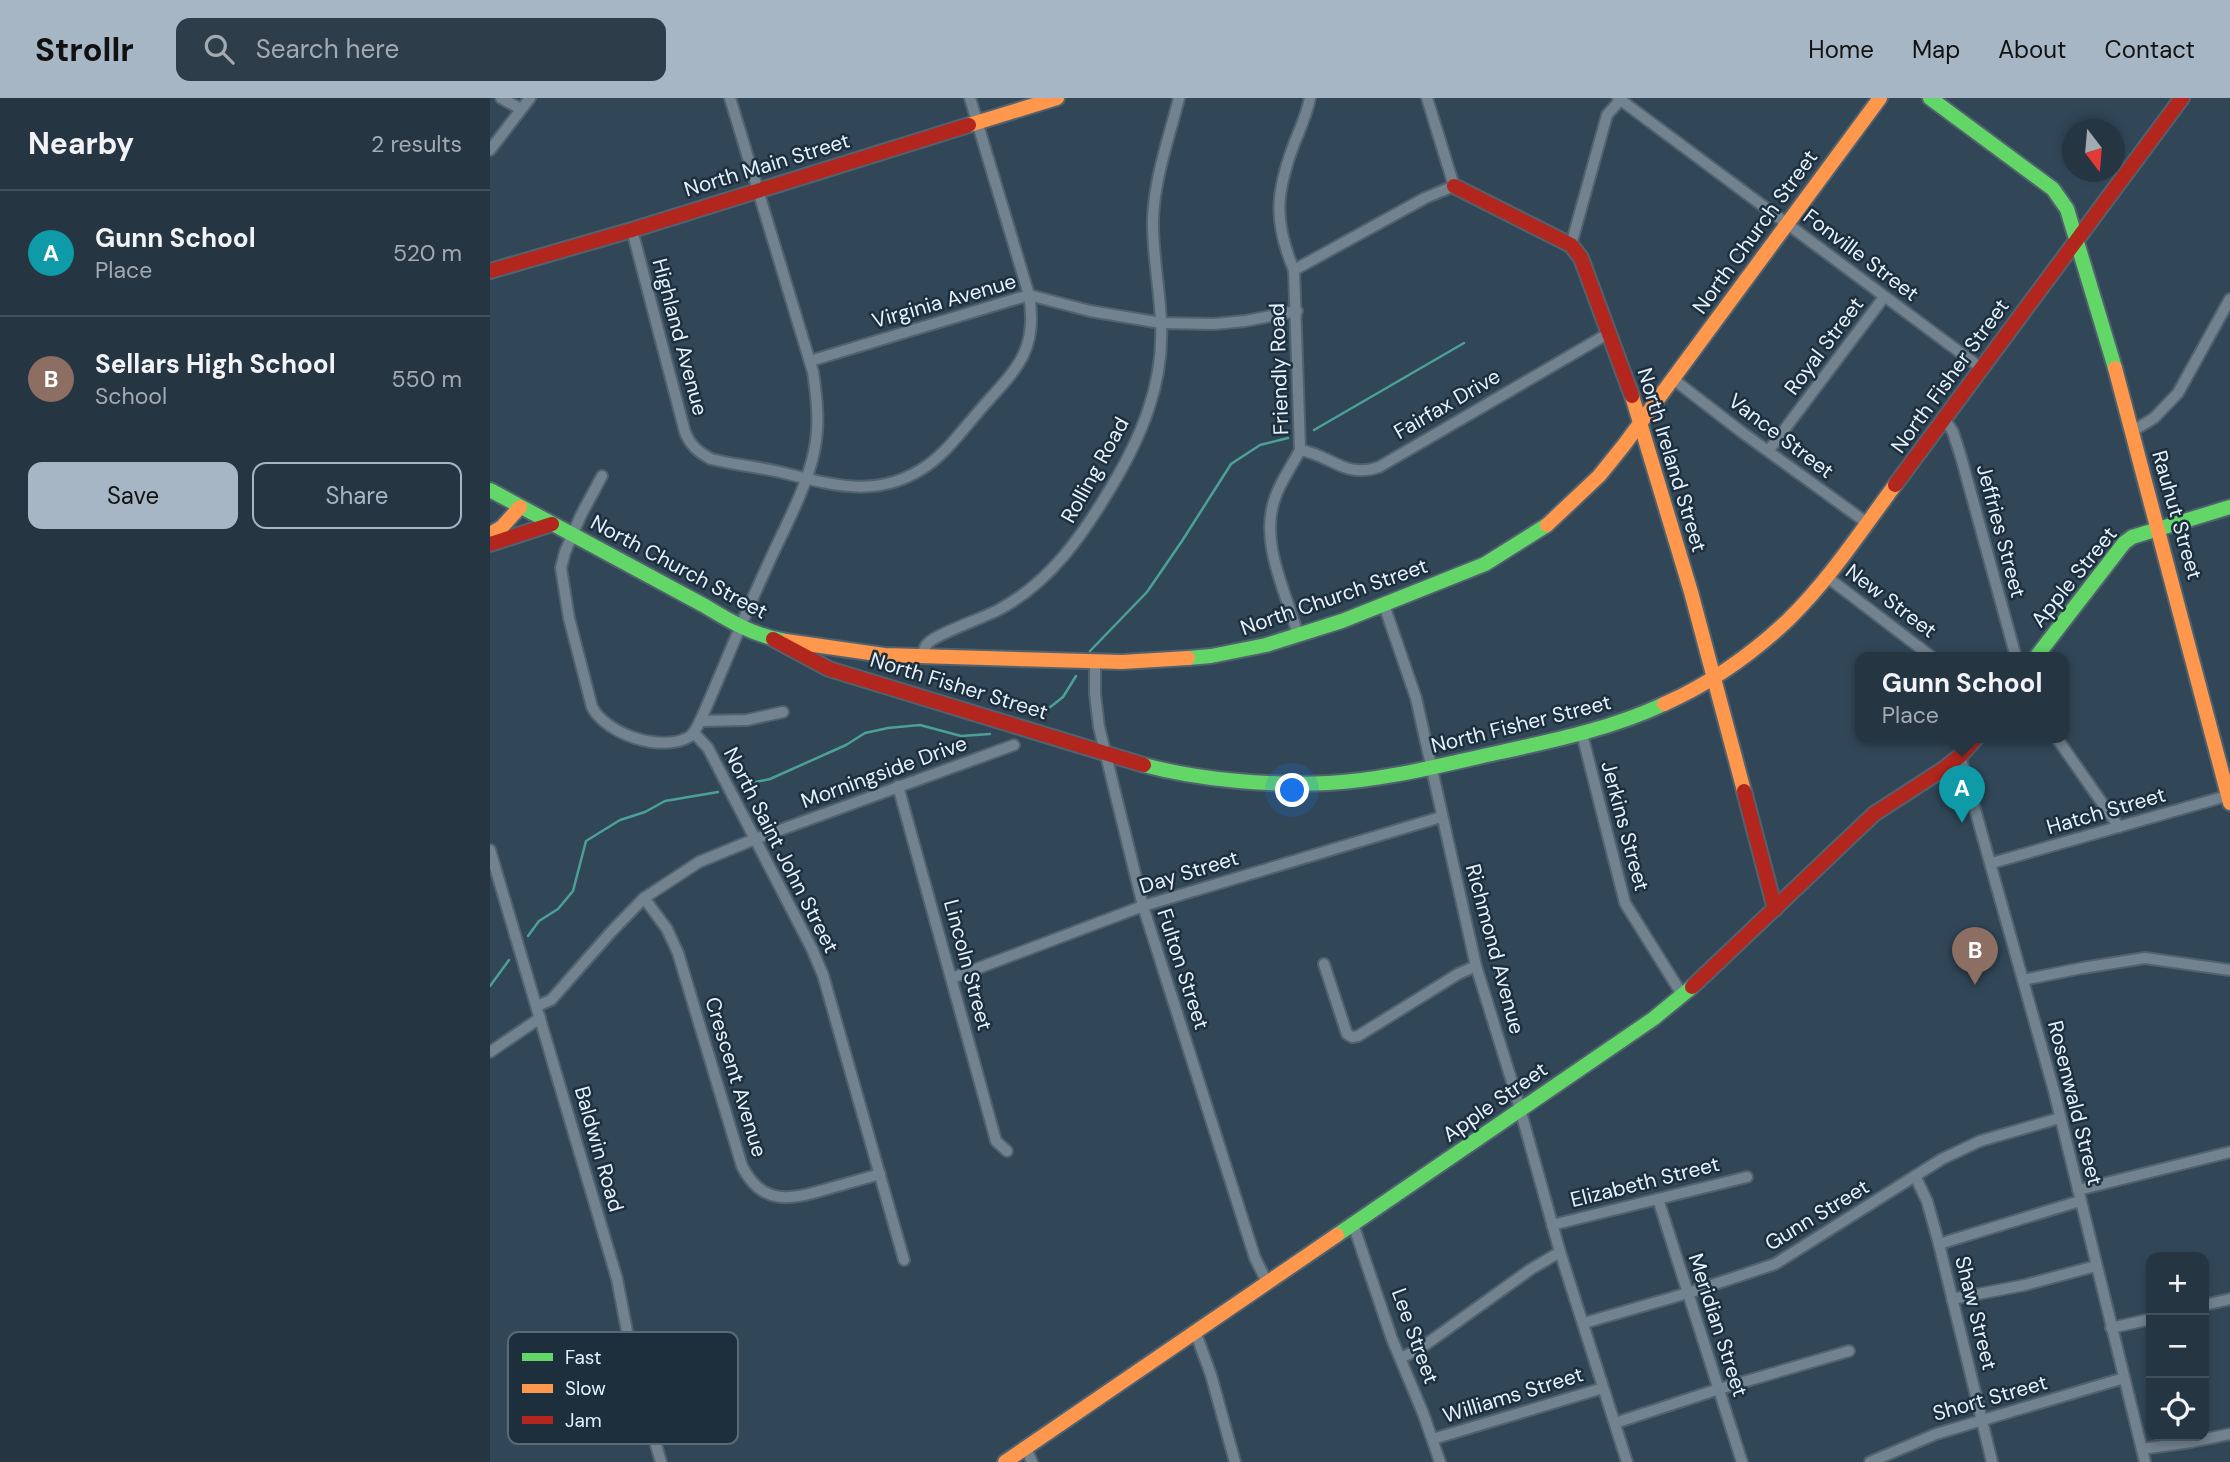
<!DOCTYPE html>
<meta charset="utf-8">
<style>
:root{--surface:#253542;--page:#2d3d49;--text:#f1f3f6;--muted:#a3abb2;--line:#42505b;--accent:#a6b6c4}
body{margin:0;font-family:"DM Sans",sans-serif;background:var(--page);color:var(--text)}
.controls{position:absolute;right:21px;bottom:21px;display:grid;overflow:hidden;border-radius:14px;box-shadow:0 4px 10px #0003}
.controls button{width:63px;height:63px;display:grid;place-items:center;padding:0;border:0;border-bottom:2px solid var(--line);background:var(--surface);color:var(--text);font:35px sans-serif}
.compass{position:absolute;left:1572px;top:21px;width:63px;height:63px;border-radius:50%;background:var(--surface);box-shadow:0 4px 10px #0003;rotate:164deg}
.you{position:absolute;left:803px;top:693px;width:24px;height:24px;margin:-18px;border:5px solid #fff;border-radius:50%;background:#1a73e8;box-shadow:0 0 0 10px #1a73e833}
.badge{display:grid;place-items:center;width:46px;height:46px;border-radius:50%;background:var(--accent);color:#fff;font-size:23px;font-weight:700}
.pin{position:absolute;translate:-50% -58px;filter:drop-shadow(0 2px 4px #0008)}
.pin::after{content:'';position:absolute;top:37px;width:24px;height:21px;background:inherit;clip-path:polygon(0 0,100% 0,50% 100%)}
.popup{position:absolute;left:1365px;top:554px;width:214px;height:91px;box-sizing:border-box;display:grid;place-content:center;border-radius:14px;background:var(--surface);filter:drop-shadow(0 2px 5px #0005);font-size:23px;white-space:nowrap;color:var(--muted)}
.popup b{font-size:26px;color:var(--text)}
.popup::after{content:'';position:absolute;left:50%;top:100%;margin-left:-14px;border:14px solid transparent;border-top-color:var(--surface)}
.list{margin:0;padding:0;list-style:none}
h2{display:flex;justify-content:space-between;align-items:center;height:91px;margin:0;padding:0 28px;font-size:30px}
h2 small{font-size:23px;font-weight:400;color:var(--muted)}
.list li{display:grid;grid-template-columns:46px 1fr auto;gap:21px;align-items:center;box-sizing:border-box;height:126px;padding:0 28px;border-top:2px solid var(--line)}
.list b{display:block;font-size:26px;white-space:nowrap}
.list p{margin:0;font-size:23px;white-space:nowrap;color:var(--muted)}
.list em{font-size:23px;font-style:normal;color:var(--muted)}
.actions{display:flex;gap:14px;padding:21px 28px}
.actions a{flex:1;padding:16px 0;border:2px solid var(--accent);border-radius:14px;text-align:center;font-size:24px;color:var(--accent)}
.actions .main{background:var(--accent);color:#111}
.icon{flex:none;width:38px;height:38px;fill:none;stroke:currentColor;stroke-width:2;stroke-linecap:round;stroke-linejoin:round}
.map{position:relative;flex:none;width:1740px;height:1364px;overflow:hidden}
header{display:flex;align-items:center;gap:42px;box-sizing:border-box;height:98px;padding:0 35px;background:var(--accent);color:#111}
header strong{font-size:33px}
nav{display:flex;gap:38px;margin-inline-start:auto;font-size:24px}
.search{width:490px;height:63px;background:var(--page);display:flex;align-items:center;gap:18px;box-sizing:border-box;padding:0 24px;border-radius:14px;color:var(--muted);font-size:26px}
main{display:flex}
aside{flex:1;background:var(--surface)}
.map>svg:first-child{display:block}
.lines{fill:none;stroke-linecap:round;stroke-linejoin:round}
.stream{stroke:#4ba198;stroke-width:2.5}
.street-casing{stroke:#51626f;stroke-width:14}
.fast-casing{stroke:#51626f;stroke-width:18}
.slow-casing{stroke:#51626f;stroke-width:18}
.jam-casing{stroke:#51626f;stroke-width:18}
.street{stroke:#72828f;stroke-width:10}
.fast{stroke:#63d668;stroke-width:14}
.slow{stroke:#ff974d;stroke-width:14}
.jam{stroke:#b3261e;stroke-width:14}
.labels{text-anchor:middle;stroke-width:5;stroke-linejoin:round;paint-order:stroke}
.street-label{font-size:21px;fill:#e5f2fe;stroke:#1d2f3d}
.key{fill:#1d2f3d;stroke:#596a77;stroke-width:2}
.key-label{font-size:19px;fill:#e5f2fe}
</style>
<header>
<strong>Strollr</strong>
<div class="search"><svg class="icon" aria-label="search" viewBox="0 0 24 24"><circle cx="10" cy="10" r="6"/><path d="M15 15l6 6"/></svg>Search here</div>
<nav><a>Home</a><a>Map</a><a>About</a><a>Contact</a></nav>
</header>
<main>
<aside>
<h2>Nearby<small>2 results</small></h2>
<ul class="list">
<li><span class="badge" style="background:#0f9aa8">A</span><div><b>Gunn School</b><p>Place</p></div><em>520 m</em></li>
<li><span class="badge" style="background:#8d6e63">B</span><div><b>Sellars High School</b><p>School</p></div><em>550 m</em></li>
</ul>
<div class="actions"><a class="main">Save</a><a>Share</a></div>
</aside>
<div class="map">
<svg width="1740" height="1364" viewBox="0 0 1740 1364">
<rect width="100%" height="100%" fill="#314758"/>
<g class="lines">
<g class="stream">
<polyline points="824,332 974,245"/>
<polyline points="600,553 657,494 692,443 741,366 770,347 798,340"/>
<polyline points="549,618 573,599 586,578"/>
<polyline points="251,687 280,681 356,647 375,635 398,630 430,627 471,638 500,636"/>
<polyline points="38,838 49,823 68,811 83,793 96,743 130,722 155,714 175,703 228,694"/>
<polyline points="0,888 19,862"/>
</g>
<g class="street-casing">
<g id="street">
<polyline points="11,0 31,11"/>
<polyline points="1128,0 1491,270"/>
<polyline points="0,52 40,0"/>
<path d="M 142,132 L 195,334 C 200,347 208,354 221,361 C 245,367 270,369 294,375 C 346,388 390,401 438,367 C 460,351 477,326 496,305 C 529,269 548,249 539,197 L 480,0"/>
<polyline points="1081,147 1117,17 1132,0"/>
<polyline points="804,172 935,100 964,88 937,0"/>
<polyline points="320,263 539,197 600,213 671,225 724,226 755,223 807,213"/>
<polyline points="1183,281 1253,335 1377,425"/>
<polyline points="1454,320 1463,334 1471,359 1526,559"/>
<polyline points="1641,334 1664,320 1688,295 1740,201"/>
<path d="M 810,352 C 841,357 855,381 889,369 L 1119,235"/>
<polyline points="1279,352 1394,199"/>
<path d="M 112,378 L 91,417 L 75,454 L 71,470 L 79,520 L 102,609 C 116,636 171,655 199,639 C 205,635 208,627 211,621 C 233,572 252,522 275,473 C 291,436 316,393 324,354 C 330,326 327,301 323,274 L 240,0"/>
<polyline points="1337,479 1442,559"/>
<polyline points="894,507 926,600 986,868 1027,1000 1070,1154 1137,1364"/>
<path d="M 808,537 C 796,493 769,445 785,400 C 791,382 802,368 810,352 L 804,172 C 783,123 786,94 804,46 C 810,31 817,16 820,0"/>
<path d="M 432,560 C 433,554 434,549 438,545 C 448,535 494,520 510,511 C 560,484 592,438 620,391 C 651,340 674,286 671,226 C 670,190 662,156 663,120 C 665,78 679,40 689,0"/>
<polyline points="605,563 605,596 609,629 653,808 765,1160 777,1184"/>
<polyline points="210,623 257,622 293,614"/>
<polyline points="204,635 218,650 322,851 333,877 414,1162"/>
<polyline points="1092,636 1135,805 1193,898"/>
<polyline points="1566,639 1629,729"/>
<polyline points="1470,658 1564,993 1655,1364"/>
<polyline points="408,688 506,1043 517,1053"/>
<polyline points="0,752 127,1181 145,1275 171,1364"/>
<polyline points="1502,765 1740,697"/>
<path d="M 154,800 L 177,831 L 188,855 L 252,1068 C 272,1108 300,1102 337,1091 C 355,1086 372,1081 390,1076"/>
<polyline points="834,866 857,936 862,939 868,938 968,876 986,868"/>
<polyline points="462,880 653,808 951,719"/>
<polyline points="1533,882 1592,870 1655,860 1740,872"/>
<polyline points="47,908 61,902 121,834 154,800 209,764 265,741 524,647"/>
<polyline points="0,954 50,920"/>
<polyline points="1425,1078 1437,1103 1449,1146 1502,1364"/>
<polyline points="1588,1092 1740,1054"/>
<polyline points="1168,1101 1252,1364"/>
<polyline points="863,1126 902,1241 933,1315 950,1364"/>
<polyline points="1062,1127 1257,1079"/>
<polyline points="1449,1146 1590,1103"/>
<polyline points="1462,1201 1535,1187 1606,1168"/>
<polyline points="1714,1207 1740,1201"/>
<polyline points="1094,1225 1198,1195 1285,1166 1452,1061 1490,1043 1570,1020"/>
<polyline points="1621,1230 1661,1221"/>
<polyline points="705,1233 721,1277 745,1364"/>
<polyline points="910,1260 928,1252 1041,1171 1070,1154"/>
<polyline points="1125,1325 1229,1291 1359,1253"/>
<polyline points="943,1341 1113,1290"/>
<polyline points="536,1350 542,1364"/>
<polyline points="1652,1351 1701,1344 1740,1336"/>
<polyline points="1380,1364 1446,1336 1634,1280"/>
</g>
</g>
<g class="fast-casing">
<g id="fast">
<polyline points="1440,0 1563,91 1577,111 1625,270"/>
<path d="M 0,392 L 215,508 C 241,524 265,538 296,543"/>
<polyline points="1546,559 1634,445 1642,439 1740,409"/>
<polyline points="698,560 721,558 776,547 852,523 995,466 1057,427"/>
<path d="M 654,667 C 709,682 782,688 839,685 C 897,682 955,666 1011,654 C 1066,642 1123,630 1174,606"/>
<polyline points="847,1137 1163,921 1202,889"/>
</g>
</g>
<g class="slow-casing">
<g id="slow">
<polyline points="479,27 567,0"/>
<polyline points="1625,270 1740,705"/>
<polyline points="1142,298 1201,494 1254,693"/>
<polyline points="1057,427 1109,378 1134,347 1390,0"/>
<polyline points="0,436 12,429 30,409"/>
<polyline points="296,543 394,557 632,564 698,560"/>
<path d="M 1174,606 C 1219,586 1262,556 1298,522 C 1339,482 1371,433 1405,387"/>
<polyline points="515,1364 847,1137"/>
</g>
</g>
<g class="jam-casing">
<g id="jam">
<polyline points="964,88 1081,147 1091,160 1142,298"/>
<polyline points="0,173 142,132 479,27"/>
<polyline points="1405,387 1692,0"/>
<polyline points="0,446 62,426"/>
<polyline points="283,541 339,571 654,667"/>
<polyline points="1254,693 1285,811"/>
<polyline points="1202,889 1384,716 1455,670 1470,658 1487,639"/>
</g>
</g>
<use href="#street" class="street"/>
<use href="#fast" class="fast"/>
<use href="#slow" class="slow"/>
<use href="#jam" class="jam"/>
</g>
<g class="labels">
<g class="street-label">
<text transform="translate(277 67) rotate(-17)" y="7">North Main Street</text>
<text transform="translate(1265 134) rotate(-54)" y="7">North Church Street</text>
<text transform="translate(1371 157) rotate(37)" y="7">Fonville Street</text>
<text transform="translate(454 203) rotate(-16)" y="7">Virginia Avenue</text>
<text transform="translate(190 239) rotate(75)" y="7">Highland Avenue</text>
<text transform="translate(1334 248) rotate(-53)" y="7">Royal Street</text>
<text transform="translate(789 271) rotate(-92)" y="7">Friendly Road</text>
<text transform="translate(1460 278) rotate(-54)" y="7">North Fisher Street</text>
<text transform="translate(957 306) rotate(-30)" y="7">Fairfax Drive</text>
<text transform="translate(1291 338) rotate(37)" y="7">Vance Street</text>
<text transform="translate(1182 362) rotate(73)" y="7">North Ireland Street</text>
<text transform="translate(605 372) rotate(-61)" y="7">Rolling Road</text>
<text transform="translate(1687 417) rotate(74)" y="7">Rauhut Street</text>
<text transform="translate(1511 433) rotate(75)" y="7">Jeffries Street</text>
<text transform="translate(189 469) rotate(28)" y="7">North Church Street</text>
<text transform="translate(1584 479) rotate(-51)" y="7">Apple Street</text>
<text transform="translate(844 499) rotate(-19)" y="7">North Church Street</text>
<text transform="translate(1401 503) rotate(37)" y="7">New Street</text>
<text transform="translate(469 588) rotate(17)" y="7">North Fisher Street</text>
<text transform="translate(1031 626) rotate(-14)" y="7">North Fisher Street</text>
<text transform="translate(394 674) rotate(-20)" y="7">Morningside Drive</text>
<text transform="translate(1616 713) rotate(-16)" y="7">Hatch Street</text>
<text transform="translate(1135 728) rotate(75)" y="7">Jerkins Street</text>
<text transform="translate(291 752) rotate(63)" y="7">North Saint John Street</text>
<text transform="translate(699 774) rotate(-17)" y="7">Day Street</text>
<text transform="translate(1005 851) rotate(75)" y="7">Richmond Avenue</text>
<text transform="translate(478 867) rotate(75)" y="7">Lincoln Street</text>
<text transform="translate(693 871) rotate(72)" y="7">Fulton Street</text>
<text transform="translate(246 979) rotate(73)" y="7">Crescent Avenue</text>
<text transform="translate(1005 1004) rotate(-35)" y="7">Apple Street</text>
<text transform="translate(1585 1005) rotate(76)" y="7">Rosenwald Street</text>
<text transform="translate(109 1051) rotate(74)" y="7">Baldwin Road</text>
<text transform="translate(1155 1084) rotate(-14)" y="7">Elizabeth Street</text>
<text transform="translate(1327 1117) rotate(-31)" y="7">Gunn Street</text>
<text transform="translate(1486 1215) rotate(76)" y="7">Shaw Street</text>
<text transform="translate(1228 1227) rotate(72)" y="7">Meridian Street</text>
<text transform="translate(925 1238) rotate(70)" y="7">Lee Street</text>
<text transform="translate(1023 1297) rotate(-17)" y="7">Williams Street</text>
<text transform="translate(1500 1300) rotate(-16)" y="7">Short Street</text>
</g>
</g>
<rect x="18" y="1234" width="230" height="112" rx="10" class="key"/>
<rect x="32" y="1255" width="31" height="8" fill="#63d668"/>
<rect x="32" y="1286" width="31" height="9" fill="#ff974d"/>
<rect x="32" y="1318" width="31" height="8" fill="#b3261e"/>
<g class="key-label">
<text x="75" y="1266">Fast</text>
<text x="75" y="1297">Slow</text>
<text x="75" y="1329">Jam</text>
</g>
</svg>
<div class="controls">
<button>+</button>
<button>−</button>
<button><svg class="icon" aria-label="locate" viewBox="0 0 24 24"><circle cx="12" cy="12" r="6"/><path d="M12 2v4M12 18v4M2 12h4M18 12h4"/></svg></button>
</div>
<svg class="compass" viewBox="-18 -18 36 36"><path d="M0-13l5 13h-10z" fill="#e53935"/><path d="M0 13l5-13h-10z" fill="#a3abb2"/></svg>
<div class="you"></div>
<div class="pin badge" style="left:1472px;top:725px;background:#0f9aa8">A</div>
<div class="popup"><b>Gunn School</b>Place</div>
<div class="pin badge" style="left:1485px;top:887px;background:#8d6e63">B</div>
</div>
</main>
